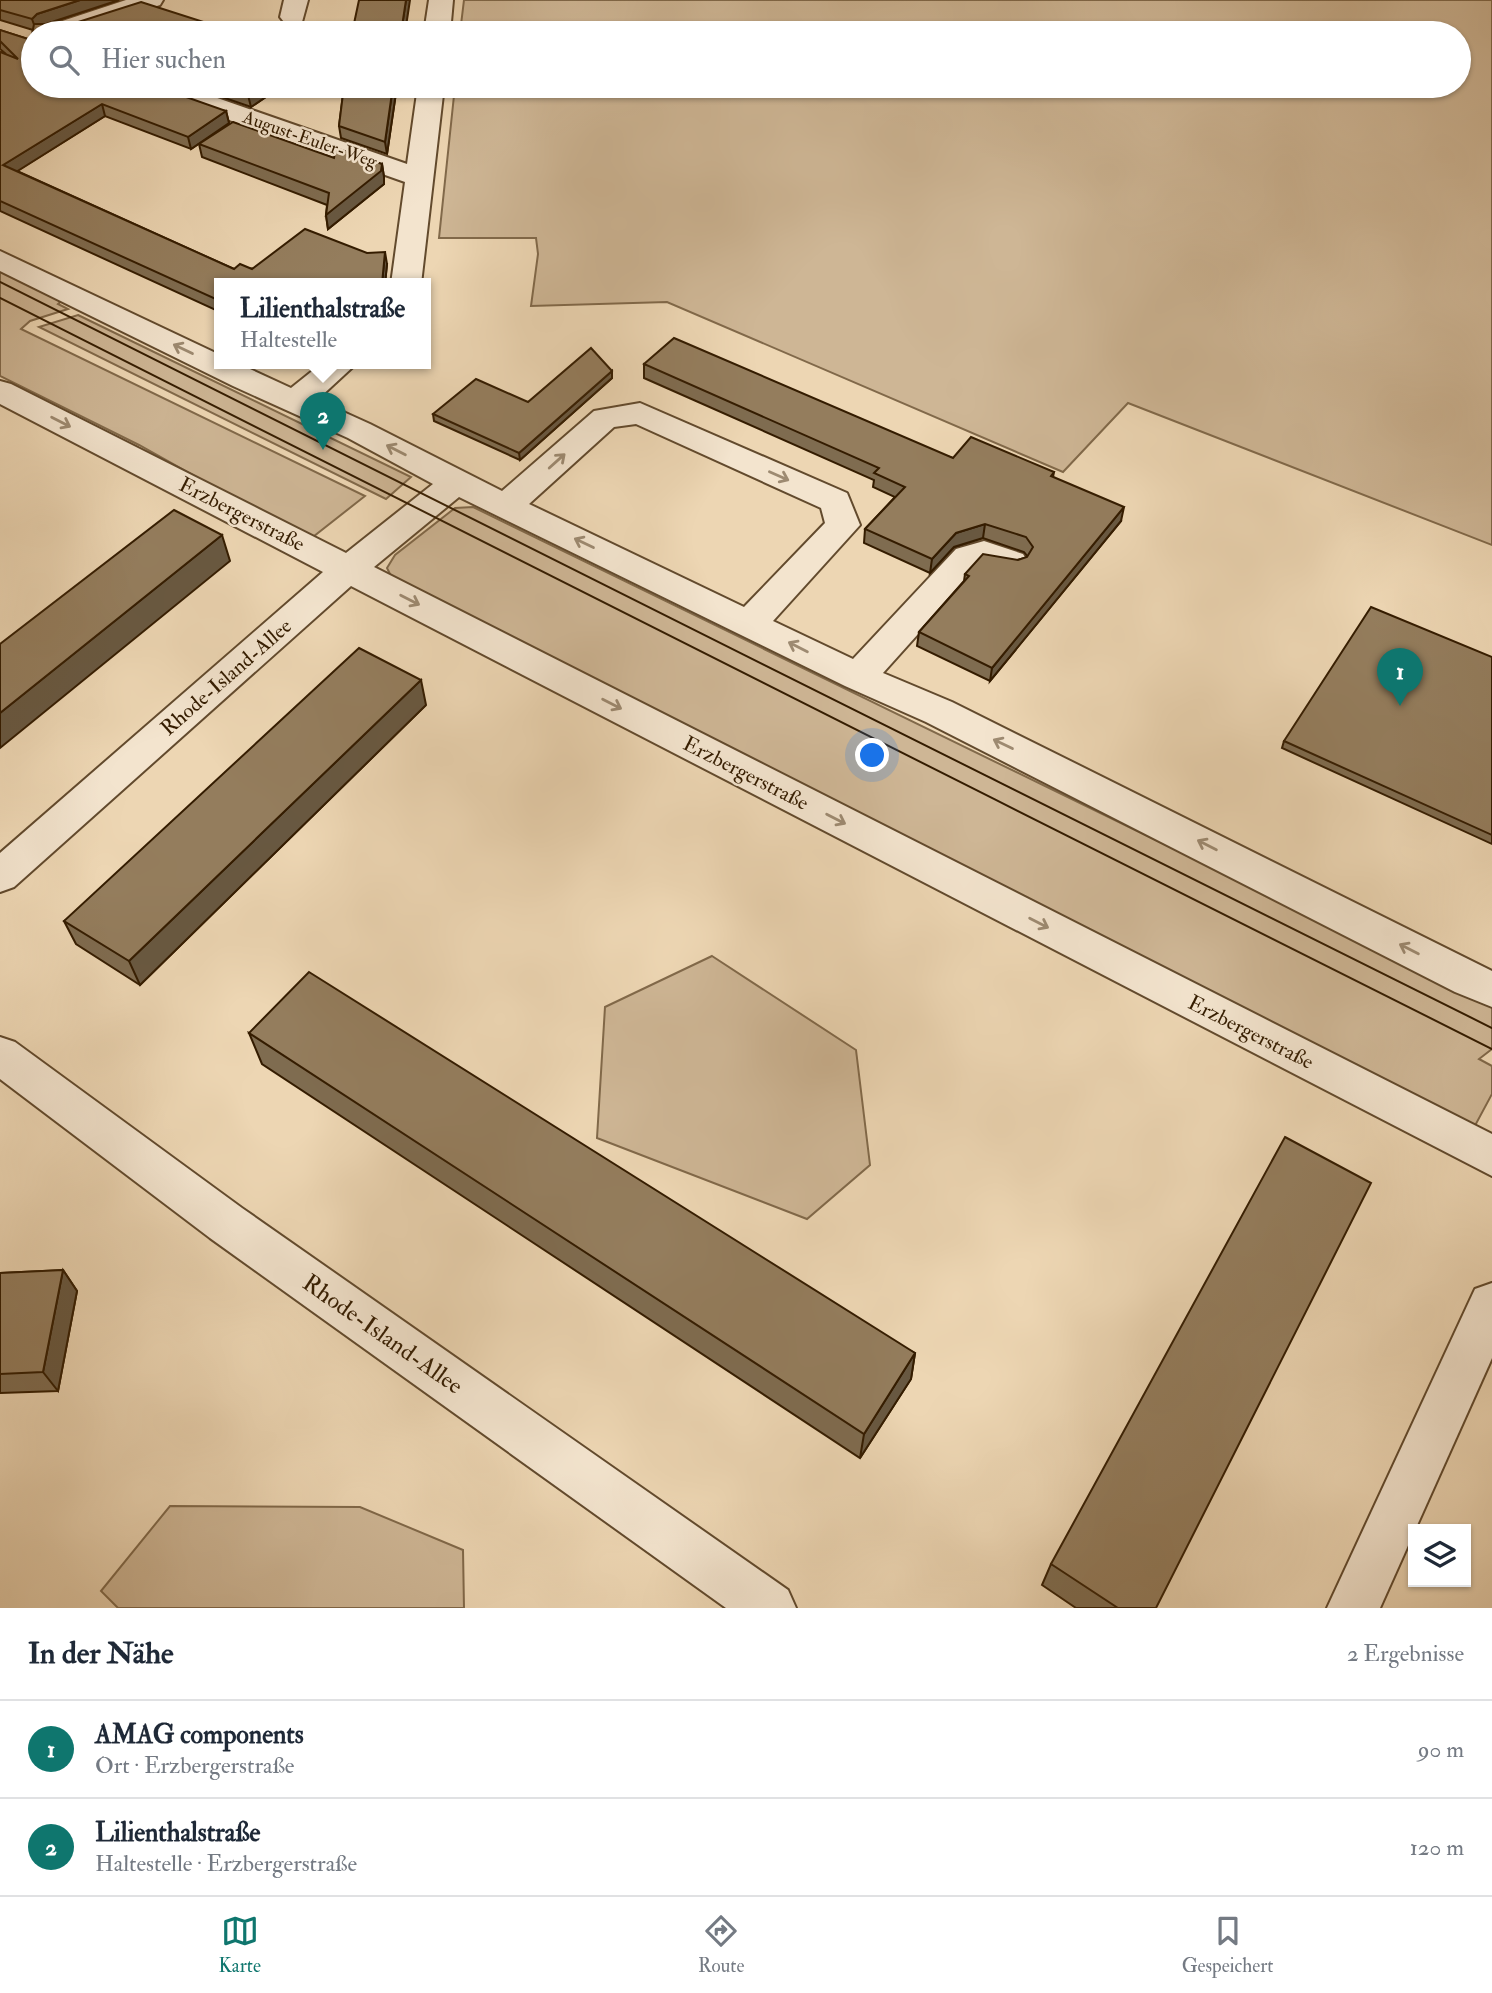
<!DOCTYPE html>
<html lang="de">
<meta charset="utf-8">
<style>
:root{--surface:#fff;--page:#f6f6f7;--text:#1f2937;--muted:#747a83;--line:#e0e1e3;--accent:#0f766e}
body{margin:0;font-family:"IM FELL Double Pica",serif;background:var(--page);color:var(--text)}
.controls{position:absolute;right:21px;bottom:21px;display:grid;overflow:hidden;border-radius:0px;box-shadow:0 2px 5px #0004}
.controls button{width:63px;height:63px;display:grid;place-items:center;padding:0;border:0;border-bottom:2px solid var(--line);background:var(--surface);color:var(--text);font:35px sans-serif}
.you{position:absolute;left:873px;top:756px;width:24px;height:24px;margin:-18px;border:5px solid #fff;border-radius:50%;background:#1a73e8;box-shadow:0 0 0 10px #1a73e833}
.badge{display:grid;place-items:center;width:46px;height:46px;border-radius:50%;background:var(--accent);color:#fff;font-size:23px;font-weight:700}
.pin{position:absolute;translate:-50% -58px;filter:drop-shadow(0 2px 4px #0008)}
.pin::after{content:'';position:absolute;top:37px;width:24px;height:21px;background:inherit;clip-path:polygon(0 0,100% 0,50% 100%)}
.popup{position:absolute;left:214px;top:278px;width:217px;height:91px;box-sizing:border-box;display:grid;place-content:center;border-radius:0px;background:var(--surface);filter:drop-shadow(0 2px 5px #0005);font-size:23px;white-space:nowrap;color:var(--muted)}
.popup b{font-size:26px;color:var(--text)}
.popup::after{content:'';position:absolute;left:50%;top:100%;margin-left:-14px;border:14px solid transparent;border-top-color:var(--surface)}
.list{margin:0;padding:0;list-style:none}
h2{display:flex;justify-content:space-between;align-items:center;height:91px;margin:0;padding:0 28px;font-size:30px}
h2 small{font-size:23px;font-weight:400;color:var(--muted)}
.list li{display:grid;grid-template-columns:46px 1fr auto;gap:21px;align-items:center;box-sizing:border-box;height:98px;padding:0 28px;border-top:2px solid var(--line)}
.list b{display:block;font-size:26px;white-space:nowrap}
.list p{margin:0;font-size:23px;white-space:nowrap;color:var(--muted)}
.list em{font-size:23px;font-style:normal;color:var(--muted)}
.icon{flex:none;width:38px;height:38px;fill:none;stroke:currentColor;stroke-width:2;stroke-linecap:round;stroke-linejoin:round}
.map{position:relative;flex:none;width:1492px;height:1608px;overflow:hidden}
.search{position:absolute;background:var(--surface);box-shadow:0 2px 5px #0004;left:21px;right:21px;top:21px;height:77px;display:flex;align-items:center;gap:18px;box-sizing:border-box;padding:0 24px;border-radius:38px;color:var(--muted);font-size:26px}
.sheet{height:287px;background:var(--surface)}
nav{display:flex;justify-content:space-around;align-items:center;box-sizing:border-box;height:98px;border-top:2px solid var(--line);background:var(--surface);font-size:19px;color:var(--muted)}
nav a{display:grid;justify-items:center;gap:4px}
nav .on{color:var(--accent)}
.map>svg:first-child{display:block}
.green{fill:#ceb695;stroke:#81694a;stroke-width:2}
.lines{fill:none;stroke-linecap:round;stroke-linejoin:round}
.minor-casing{stroke:#624a2d;stroke-width:4}
.minor{fill:#f3e4ce;fill-rule:evenodd}
.tram{stroke:#341c00;stroke-width:2}
.wall{fill:#7f6c50;stroke:#341c00;stroke-width:2}
.shaded-wall{fill:#685841;stroke:#341c00;stroke-width:2}
.building{fill:#947d5d;stroke:#341c00;stroke-width:2}
.oneway{stroke:#9d8a71}
.labels{text-anchor:middle;stroke-width:5;stroke-linejoin:round;paint-order:stroke}
.far-street-label{font-size:18px;fill:#341c00;stroke:#f3e4ce}
.street-label{font-size:21px;fill:#341c00;stroke:#f3e4ce}
.near-street-label{font-size:24px;fill:#341c00;stroke:#f3e4ce}
</style>
<div class="map">
<svg width="1492" height="1608" viewBox="0 0 1492 1608">
<rect width="100%" height="100%" fill="#edd6b3"/>
<filter id="stains"><feTurbulence type="fractalNoise" baseFrequency=".00286" numOctaves="4"/><feColorMatrix values="0 0 0 0 .2 0 0 0 0 .09 0 0 0 0 .02 0 0 0 .5 -.17"/></filter>
<radialGradient id="worn" r=".72"><stop offset=".6" stop-color="#630" stop-opacity="0"/><stop offset="1" stop-color="#630" stop-opacity=".3"/></radialGradient>
<g class="green">
<polygon points="464,0 1492,0 1492,545 1128,403 1063,472 667,302 531,306 538,254 536,238 439,238 455,86 1459,86 1459,33 460,33"/>
<polygon points="0,271 24,283 66,297 58,304 68,309 30,321 21,329 365,496 309,540 139,445 0,376"/>
<polygon points="78,315 411,477 386,499 39,327"/>
<polygon points="473,507 1473,995 1492,1001 1492,1049 1479,1059 1492,1066 1492,1094 1470,1135 394,582 387,568 395,555 455,508"/>
<polygon points="712,956 856,1050 870,1165 807,1219 597,1138 605,1007"/>
<polygon points="170,1506 360,1507 463,1550 464,1608 118,1608 101,1591"/>
</g>
<g class="lines">
<g class="minor-casing">
<g id="minor">
<polygon points="126,0 163,0 160,5 75,33 37,33 41,28"/>
<polygon points="284,0 308,0 302,22 293,25 284,22 280,17"/>
<polygon points="429,0 453,0 450,33 424,33"/>
<polygon points="146,86 183,86 407,164 418,86 444,86 421,284 391,284 405,182 150,92"/>
<path d="M 0,251 L 220,355 L 220,364 L 239,364 L 291,388 L 321,364 L 356,364 L 317,400 L 370,424 L 502,491 L 594,411 L 640,403 L 847,493 L 860,525 L 773,621 L 853,659 L 956,549 L 984,541 L 1023,554 L 1028,562 L 1023,570 C 1001,577 997,564 980,565 L 883,673 L 952,702 L 1492,971 L 1492,1007 L 1455,992 L 926,722 L 845,686 L 459,497 L 374,567 L 1492,1134 L 1492,1176 L 351,586 L 14,887 L 0,892 L 0,853 L 323,572 L 0,404 L 0,381 L 11,384 L 346,553 L 433,484 L 348,438 L 233,386 L 0,271 ZM 636,424 L 821,508 L 825,523 L 744,607 L 529,504 L 614,427 Z"/>
<polygon points="0,1037 15,1042 242,1208 788,1590 796,1608 726,1608 210,1238 0,1079"/>
<polygon points="1492,1283 1492,1358 1380,1608 1327,1608 1475,1289"/>
</g>
</g>
<use href="#minor" class="minor"/>
<g class="tram">
<path d="M 0,282 C 496,534 995,778 1492,1028"/>
<path d="M 0,298 C 495,552 995,798 1492,1049"/>
</g>
</g>
<g class="wall">
<polygon points="0,0 119,0 45,24 213,25 215,33 33,33 33,86 226,111 229,123 191,149 105,116 17,171 234,269 387,264 385,284 220,284 220,312 0,211 0,52 6,54 0,49 0,30 31,40 33,30 0,20"/>
<polygon points="190,86 282,86 251,107"/>
<polygon points="344,86 397,86 387,154 341,138 339,126"/>
<polygon points="199,144 382,164 384,177 384,184 328,229 326,215 327,205 202,157"/>
<polygon points="644,364 953,458 1054,472 1053,477 1121,521 990,681 917,646 919,632 964,581 965,574 1028,557 1024,552 983,538 954,547 930,573 864,543 865,529 895,497 873,487 874,480 644,378"/>
<polygon points="612,371 612,378 520,460 434,421 433,414 528,402"/>
<polygon points="1492,657 1492,844 1282,748 1284,741"/>
<polygon points="426,705 140,985 76,944 64,921"/>
<polygon points="249,1033 915,1353 911,1379 860,1458 262,1064"/>
<polygon points="63,1270 77,1291 58,1391 0,1393 0,1273"/>
<polygon points="1051,1564 1156,1608 1076,1608 1042,1585"/>
</g>
<g class="shaded-wall">
<polygon points="80,0 119,0 40,26 36,30 32,19 37,14"/>
<polygon points="406,0 410,0 405,33 401,33"/>
<polygon points="213,25 215,33 200,33"/>
<polygon points="262,86 282,86 251,107 248,95"/>
<polygon points="393,86 397,86 387,154 385,142"/>
<polygon points="102,104 105,116 8,177 3,165"/>
<polygon points="226,111 229,123 191,149 188,137"/>
<polygon points="382,164 384,177 384,184 328,229 326,215"/>
<polygon points="385,252 387,264 385,284 382,284"/>
<polygon points="612,371 612,378 520,460 519,453"/>
<polygon points="1124,507 1121,521 990,681 992,668"/>
<polygon points="985,524 983,538 954,547 930,573 932,559 956,533"/>
<polygon points="222,535 230,561 0,748 0,713"/>
<polygon points="421,680 426,705 140,985 129,961"/>
<polygon points="63,1270 77,1291 58,1391 43,1372"/>
<polygon points="915,1353 911,1379 860,1458 864,1434"/>
</g>
<g class="building">
<polygon points="0,0 80,0 37,14 32,19 0,10"/>
<polygon points="359,0 406,0 401,33 352,33"/>
<polygon points="141,2 213,25 200,33 33,33 33,86 155,86 226,111 188,137 102,104 3,165 234,269 240,264 252,269 305,229 367,253 385,252 382,284 220,284 220,301 0,201 0,52 18,59 0,41 0,30 31,40 34,24 72,24"/>
<polygon points="221,86 262,86 248,95"/>
<polygon points="344,86 393,86 385,142 339,126"/>
<polygon points="233,122 334,158 336,148 382,164 381,171 326,215 329,193 199,144"/>
<polygon points="674,338 953,458 971,437 1054,472 1051,476 1124,507 992,668 919,632 969,576 965,574 983,554 1018,560 1027,557 1033,547 1026,537 985,524 956,533 932,559 865,529 905,487 874,473 879,468 644,364"/>
<polygon points="591,348 612,371 519,453 433,414 476,379 528,402"/>
<polygon points="174,510 222,535 0,713 0,644"/>
<polygon points="1371,607 1492,657 1492,835 1284,741"/>
<polygon points="359,648 421,680 129,961 64,921"/>
<polygon points="309,972 915,1353 864,1434 249,1033"/>
<polygon points="1285,1137 1371,1183 1156,1608 1118,1608 1051,1564"/>
<polygon points="63,1270 43,1372 0,1374 0,1273"/>
</g>
<defs><path id="oneway-shaft" d="M-6 0H5M1.5-3L5.5 0L1.5 3" fill="none" stroke-width="1.6" stroke-linecap="round" stroke-linejoin="round" transform="scale(1.75)"/></defs>
<g class="oneway">
<use href="#oneway-shaft" transform="translate(183 349) rotate(-154)"/>
<use href="#oneway-shaft" transform="translate(61 422) rotate(27)"/>
<use href="#oneway-shaft" transform="translate(396 450) rotate(-153)"/>
<use href="#oneway-shaft" transform="translate(557 461) rotate(-42)"/>
<use href="#oneway-shaft" transform="translate(779 476) rotate(24)"/>
<use href="#oneway-shaft" transform="translate(584 543) rotate(-154)"/>
<use href="#oneway-shaft" transform="translate(410 600) rotate(27)"/>
<use href="#oneway-shaft" transform="translate(798 647) rotate(-153)"/>
<use href="#oneway-shaft" transform="translate(612 704) rotate(27)"/>
<use href="#oneway-shaft" transform="translate(1003 744) rotate(-154)"/>
<use href="#oneway-shaft" transform="translate(836 819) rotate(27)"/>
<use href="#oneway-shaft" transform="translate(1207 845) rotate(-153)"/>
<use href="#oneway-shaft" transform="translate(1039 923) rotate(27)"/>
<use href="#oneway-shaft" transform="translate(1409 949) rotate(-153)"/>
</g>
<g class="labels">
<g class="far-street-label">
<text transform="translate(310 139) rotate(19)" y="6">August-Euler-Weg</text>
</g>
<g class="street-label">
<text transform="translate(242 514) rotate(27)" y="7">Erzbergerstraße</text>
<text transform="translate(226 677) rotate(-41)" y="7">Rhode-Island-Allee</text>
<text transform="translate(746 773) rotate(27)" y="7">Erzbergerstraße</text>
<text transform="translate(1251 1032) rotate(27)" y="7">Erzbergerstraße</text>
</g>
<g class="near-street-label">
<text transform="translate(383 1334) rotate(35)" y="8">Rhode-Island-Allee</text>
</g>
</g>
<rect width="100%" height="100%" filter="url(#stains)"/>
<rect width="100%" height="100%" fill="url(#worn)"/>
</svg>
<div class="controls">
<button><svg class="icon" aria-label="layers" viewBox="0 0 24 24"><path d="M12 4l9 5-9 5-9-5zM3 14l9 5 9-5"/></svg></button>
</div>
<div class="you"></div>
<div class="pin badge" style="left:1400px;top:706px">1</div>
<div class="pin badge" style="left:323px;top:450px">2</div>
<div class="popup"><b>Lilienthalstraße</b>Haltestelle</div>
<div class="search"><svg class="icon" aria-label="search" viewBox="0 0 24 24"><circle cx="10" cy="10" r="6"/><path d="M15 15l6 6"/></svg>Hier suchen</div>
</div>
<section class="sheet">
<h2>In der Nähe<small>2 Ergebnisse</small></h2>
<ul class="list">
<li><span class="badge">1</span><div><b>AMAG components</b><p>Ort · Erzbergerstraße</p></div><em>90 m</em></li>
<li><span class="badge">2</span><div><b>Lilienthalstraße</b><p>Haltestelle · Erzbergerstraße</p></div><em>120 m</em></li>
</ul>
</section>
<nav>
<a class="on"><svg class="icon" aria-label="map" viewBox="0 0 24 24"><path d="M3 6l6-2 6 2 6-2v14l-6 2-6-2-6 2zM9 4v14M15 6v14"/></svg>Karte</a>
<a><svg class="icon" aria-label="directions" viewBox="0 0 24 24"><path d="M12 3l9 9-9 9-9-9zM9 14v-3h6M13 9l2 2-2 2"/></svg>Route</a>
<a><svg class="icon" aria-label="saved" viewBox="0 0 24 24"><path d="M7 4h10v16l-5-4-5 4z"/></svg>Gespeichert</a>
</nav>
